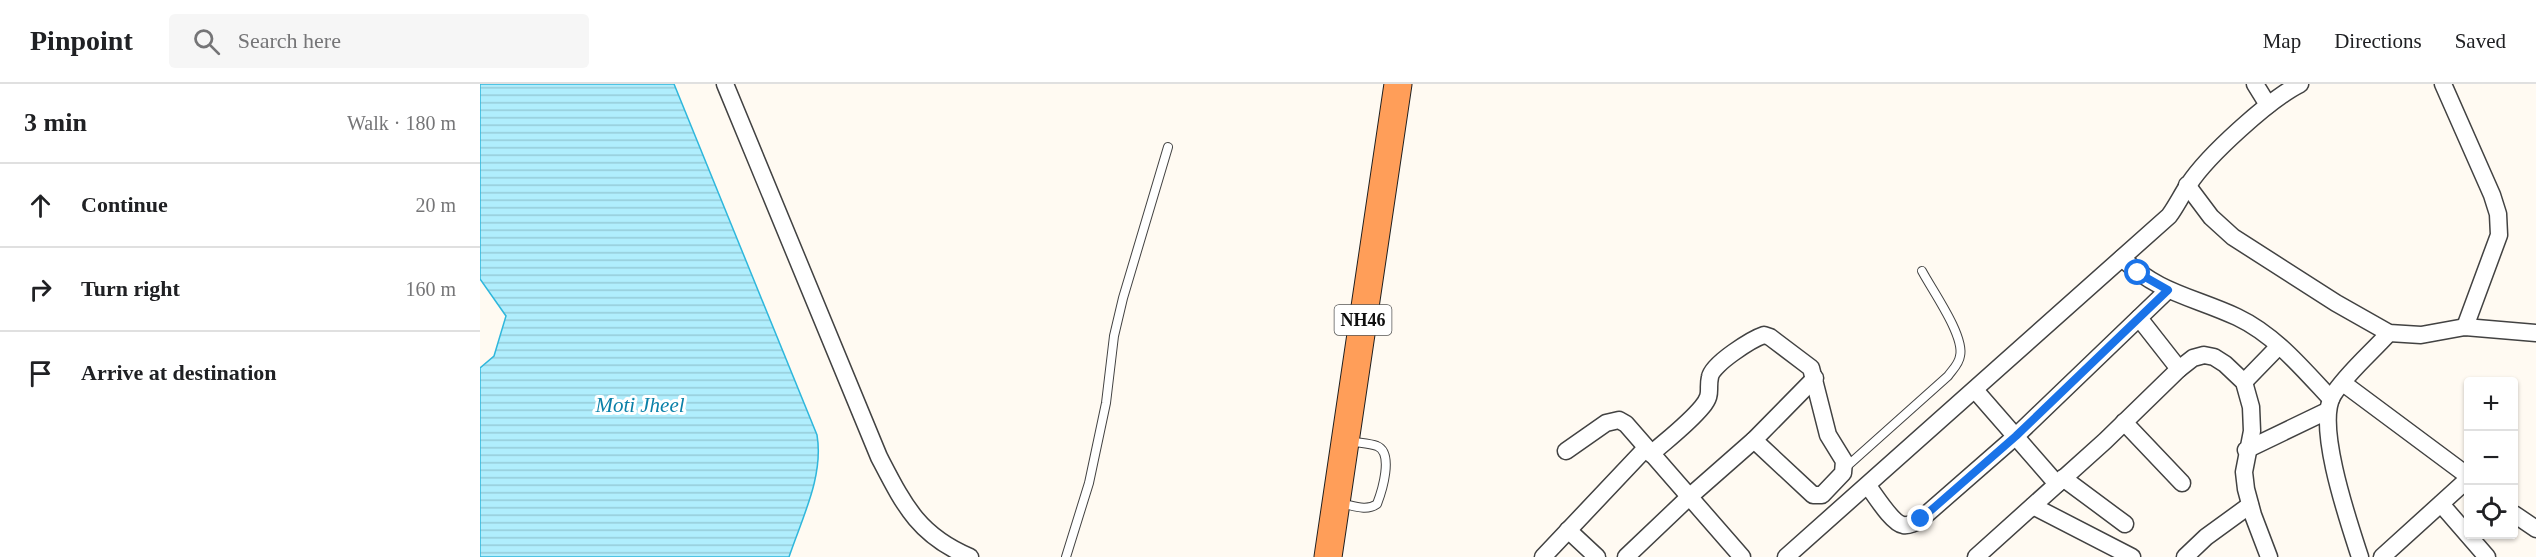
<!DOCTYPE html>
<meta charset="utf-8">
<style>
:root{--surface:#fff;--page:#f6f6f6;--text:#202124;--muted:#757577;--line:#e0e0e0}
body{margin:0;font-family:"Times New Roman",serif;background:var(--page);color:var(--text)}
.controls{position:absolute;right:18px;bottom:18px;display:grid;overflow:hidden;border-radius:6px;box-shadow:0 2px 4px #0004}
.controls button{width:54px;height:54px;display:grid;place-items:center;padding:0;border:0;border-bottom:2px solid var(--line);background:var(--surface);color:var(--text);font:30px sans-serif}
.stop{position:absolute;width:18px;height:18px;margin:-14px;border:4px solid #1a73e8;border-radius:50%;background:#fff}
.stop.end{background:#1a73e8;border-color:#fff;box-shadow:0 2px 6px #0008}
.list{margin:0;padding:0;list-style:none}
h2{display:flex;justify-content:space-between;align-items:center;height:78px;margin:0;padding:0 24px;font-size:26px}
h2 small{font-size:20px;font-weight:400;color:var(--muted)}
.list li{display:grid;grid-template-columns:39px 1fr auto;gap:18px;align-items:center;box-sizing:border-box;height:84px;padding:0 24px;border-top:2px solid var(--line)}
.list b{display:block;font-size:22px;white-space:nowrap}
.list em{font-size:20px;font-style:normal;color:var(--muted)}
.icon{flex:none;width:33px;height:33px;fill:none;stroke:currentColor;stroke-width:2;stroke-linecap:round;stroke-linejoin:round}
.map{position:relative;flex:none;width:2056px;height:473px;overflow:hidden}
header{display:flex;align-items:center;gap:36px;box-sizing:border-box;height:84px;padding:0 30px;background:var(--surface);border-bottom:2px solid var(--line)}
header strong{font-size:28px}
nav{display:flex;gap:33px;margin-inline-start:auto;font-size:21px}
.search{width:420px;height:54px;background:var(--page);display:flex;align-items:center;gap:15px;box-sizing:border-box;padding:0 21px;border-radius:6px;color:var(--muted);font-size:22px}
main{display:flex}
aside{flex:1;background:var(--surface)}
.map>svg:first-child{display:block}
.water{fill:url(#water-rules);stroke:#2fb7dc;stroke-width:1.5}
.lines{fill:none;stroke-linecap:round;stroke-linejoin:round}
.service-casing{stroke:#424242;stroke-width:10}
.minor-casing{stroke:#424242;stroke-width:19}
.trunk-casing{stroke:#202020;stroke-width:29}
.service{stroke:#fff;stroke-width:8}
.minor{stroke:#fff;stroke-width:16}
.trunk{stroke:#ff9e59;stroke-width:27}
.route{stroke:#1a73e8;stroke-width:8}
.labels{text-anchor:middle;stroke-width:6;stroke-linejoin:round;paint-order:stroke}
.shield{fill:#fff;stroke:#575757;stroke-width:1.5}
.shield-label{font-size:18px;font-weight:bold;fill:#0f0f0f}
.water-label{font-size:21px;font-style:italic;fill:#0a80a8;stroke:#fff}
</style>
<header>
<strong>Pinpoint</strong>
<div class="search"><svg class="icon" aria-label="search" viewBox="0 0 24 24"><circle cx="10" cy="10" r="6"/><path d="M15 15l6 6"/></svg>Search here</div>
<nav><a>Map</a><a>Directions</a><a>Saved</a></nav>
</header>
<main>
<aside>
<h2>3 min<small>Walk · 180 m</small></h2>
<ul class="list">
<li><svg class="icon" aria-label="ahead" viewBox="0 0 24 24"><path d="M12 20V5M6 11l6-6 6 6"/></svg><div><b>Continue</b></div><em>20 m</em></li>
<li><svg class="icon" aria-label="right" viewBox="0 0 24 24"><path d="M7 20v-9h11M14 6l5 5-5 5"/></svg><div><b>Turn right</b></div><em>160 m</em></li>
<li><svg class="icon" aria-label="arrive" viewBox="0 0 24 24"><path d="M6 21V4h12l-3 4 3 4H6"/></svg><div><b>Arrive at destination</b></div></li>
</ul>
</aside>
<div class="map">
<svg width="2056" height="473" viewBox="0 0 2056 473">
<defs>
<pattern id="water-rules" width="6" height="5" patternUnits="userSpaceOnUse" patternTransform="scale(1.5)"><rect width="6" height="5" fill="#b0eefd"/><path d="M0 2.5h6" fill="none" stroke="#96cbd8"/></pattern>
</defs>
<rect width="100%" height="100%" fill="#fffaf2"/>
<path class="water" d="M 0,0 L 194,0 L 337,351 C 344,392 322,434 309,473 L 0,473 L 0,284 L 14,272 L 26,232 L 0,195 Z"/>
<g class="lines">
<g class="service-casing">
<g id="service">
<path d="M 1365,384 L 1468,292 C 1473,285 1479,280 1480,272 C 1485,252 1452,206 1442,187"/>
<path d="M 860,419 C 872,421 886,428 897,420 C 902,407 914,369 897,362 C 889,359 878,359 869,357"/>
<polyline points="586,473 609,399 626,319 634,252 643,214 688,63"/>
</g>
</g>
<g class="minor-casing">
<g id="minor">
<path d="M 245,0 L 399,373 C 424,421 438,451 490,473"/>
<polyline points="1775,0 1788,21"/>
<polyline points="1963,0 2012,111 2018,130 2019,151 1985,243"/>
<polyline points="1707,101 1731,133 1753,153 1856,219 1909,249 1941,251 1985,243 2056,249"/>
<path d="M 1642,174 C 1678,209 1714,213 1757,233 C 1795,251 1823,285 1851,315"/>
<polyline points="1659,234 1699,285"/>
<polyline points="1764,298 1799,262"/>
<polyline points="1863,299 1988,392"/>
<polyline points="1495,306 1577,400"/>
<polyline points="1644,338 1702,399"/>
<polyline points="1766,366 1847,327"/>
<polyline points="1086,367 1126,339 1139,336 1146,340 1262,473"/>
<path d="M 1171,370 C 1188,355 1208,340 1222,323 C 1233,310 1227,306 1230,293 C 1232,280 1272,255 1284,251 L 1290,253 L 1331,284 L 1348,351 L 1364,377 L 1363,389 L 1342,411 L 1333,411 L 1274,356"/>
<polyline points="1583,394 1645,440"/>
<path d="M 1388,402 C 1395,411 1412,439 1423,441 C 1430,442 1436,438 1441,435 L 1536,352 L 1688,206"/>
<polyline points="1961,420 2007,473"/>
<polyline points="1553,422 1652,473"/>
<polyline points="2034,430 2056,445"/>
<polyline points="1088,446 1117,473"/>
<polyline points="1063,473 1166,364"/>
<polyline points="1146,473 1208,414 1274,356 1335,294"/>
<path d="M 1306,473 L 1689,132 C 1697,121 1702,110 1709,100 C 1728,71 1790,15 1820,0"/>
<polyline points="1496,473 1625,357 1699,285 1713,274 1724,271 1734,273 1745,280 1764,298 1771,323 1772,347 1764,388 1766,405 1773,431 1789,473"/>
<polyline points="1705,473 1726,453 1770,421"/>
<path d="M 1880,473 C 1869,439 1835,341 1853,311 C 1866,290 1892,268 1909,249"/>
<polyline points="1902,473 1988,395"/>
</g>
</g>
<g class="trunk-casing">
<polyline id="trunk" points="848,473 918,0"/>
</g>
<use href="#service" class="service"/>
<use href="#minor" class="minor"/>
<use href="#trunk" class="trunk"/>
</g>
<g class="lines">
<polyline class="route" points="1441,435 1536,352 1688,206 1658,189"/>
</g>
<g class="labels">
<rect class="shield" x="854.5" y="221" width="57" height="30" rx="4.5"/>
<g class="shield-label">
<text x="883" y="242">NH46</text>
</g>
<g class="water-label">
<text x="160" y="328">Moti Jheel</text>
</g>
</g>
</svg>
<div class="controls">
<button>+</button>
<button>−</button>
<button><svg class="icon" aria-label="locate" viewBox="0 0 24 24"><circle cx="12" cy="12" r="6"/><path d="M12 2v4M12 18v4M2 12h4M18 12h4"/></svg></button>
</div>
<div class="stop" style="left:1658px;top:189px"></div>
<div class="stop end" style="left:1441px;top:435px"></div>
</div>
</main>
